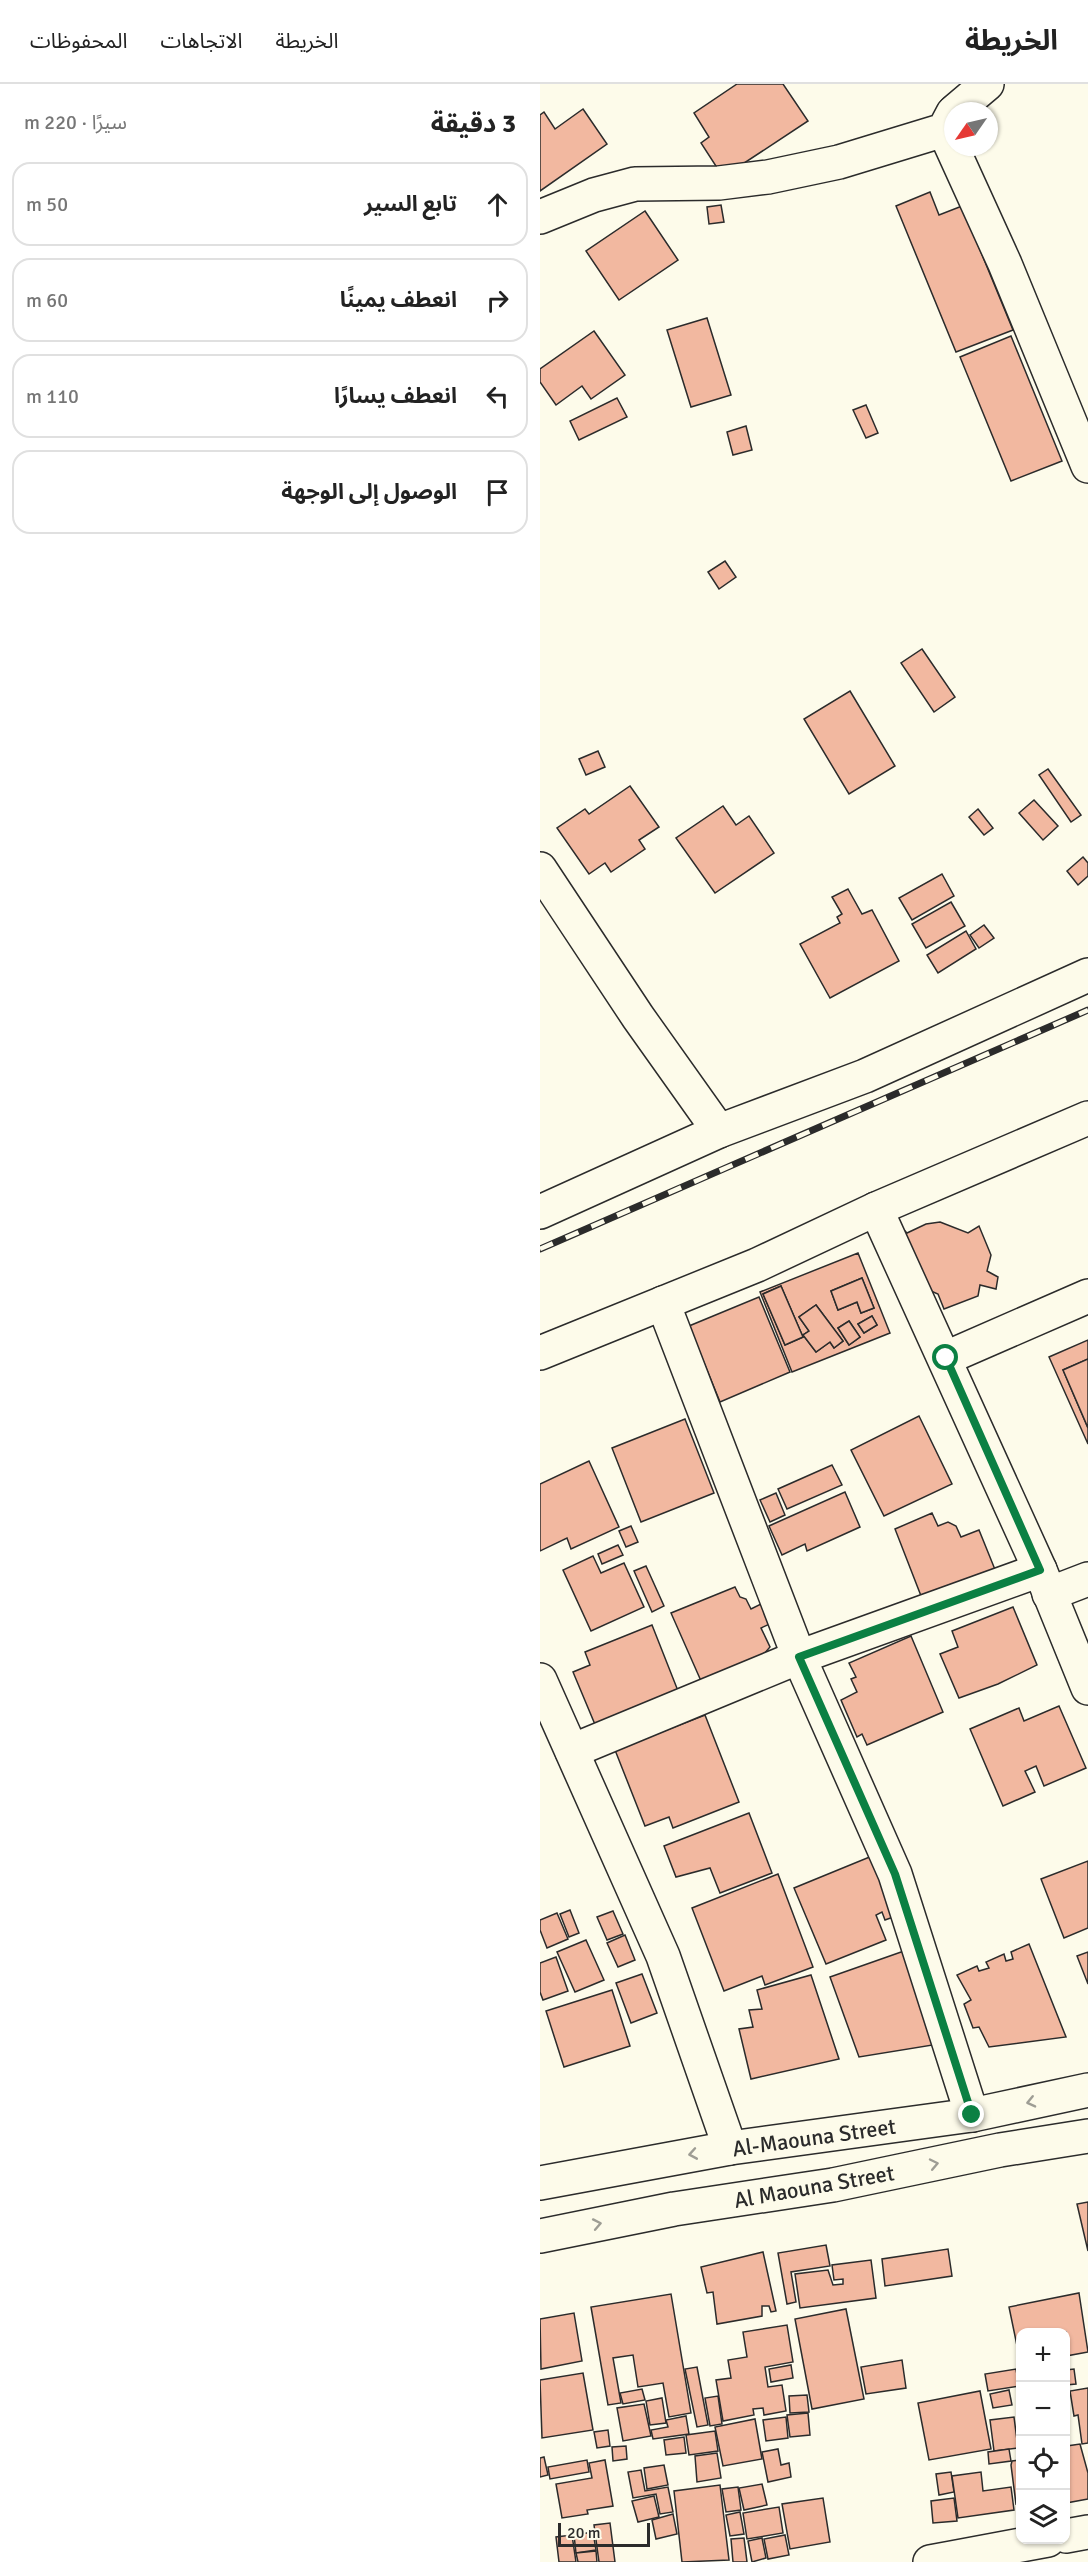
<!DOCTYPE html>
<html lang="ar">
<meta charset="utf-8">
<style>
:root{--surface:#fff;--page:#f2f2f2;--text:#222;--muted:#767676;--line:#e0e0e0}
body{margin:0;font-family:Signika,"Noto Sans Arabic",sans-serif;background:var(--page);color:var(--text);direction:rtl}
.controls{position:absolute;right:18px;bottom:18px;display:grid;overflow:hidden;border-radius:12px;box-shadow:0 2px 4px #0004}
.controls button{width:54px;height:54px;display:grid;place-items:center;padding:0;border:0;border-bottom:2px solid var(--line);background:var(--surface);color:var(--text);font:30px sans-serif}
.compass{position:absolute;left:404px;top:18px;width:54px;height:54px;border-radius:50%;background:var(--surface);box-shadow:0 2px 4px #0004;rotate:236deg}
.scale{position:absolute;left:18px;bottom:15px;width:92px;box-sizing:border-box;padding-left:6px;border:3px solid #2b2b2b;border-top:0;font-size:16px;line-height:21px;white-space:nowrap;color:#2b2b2b;-webkit-text-stroke:4px #fdfbea;paint-order:stroke}
.stop{position:absolute;width:18px;height:18px;margin:-14px;border:4px solid #0b8043;border-radius:50%;background:#fff}
.stop.end{background:#0b8043;border-color:#fff;box-shadow:0 2px 6px #0008}
.list{margin:0;padding:0;list-style:none}
h2{display:flex;justify-content:space-between;align-items:center;height:78px;margin:0;padding:0 24px;font-size:26px}
h2 small{font-size:20px;font-weight:400;color:var(--muted)}
.list li{display:grid;grid-template-columns:39px 1fr auto;gap:18px;align-items:center;box-sizing:border-box;height:84px;margin:0 12px 12px;padding:0 12px;border:2px solid var(--line);border-radius:18px}
.list b{display:block;font-size:22px;white-space:nowrap}
.list em{font-size:20px;font-style:normal;color:var(--muted)}
.icon{flex:none;width:33px;height:33px;fill:none;stroke:currentColor;stroke-width:2;stroke-linecap:round;stroke-linejoin:round}
.map{position:relative;flex:none;width:548px;height:2478px;overflow:hidden;direction:ltr}
header{display:flex;align-items:center;gap:36px;box-sizing:border-box;height:84px;padding:0 30px;background:var(--surface);border-bottom:2px solid var(--line)}
header strong{font-size:28px}
nav{display:flex;gap:33px;margin-inline-start:auto;font-size:21px}
main{display:flex}
aside{flex:1;background:var(--surface)}
.map>svg:first-child{display:block}
.building{fill:#f2b8a0;stroke:#2b2b2b;stroke-width:1.5;fill-rule:evenodd}
.lines{fill:none;stroke-linecap:round;stroke-linejoin:round}
.minor-casing{stroke:#2b2b2b;stroke-width:36}
.highway-casing{stroke:#2b2b2b;stroke-width:36}
.minor{stroke:#fdfbea;stroke-width:33}
.highway{stroke:#fdfbea;stroke-width:33}
.rail-casing{stroke:#2b2b2b;stroke-width:7}
.rail{stroke:#fdfbea;stroke-width:4.5;stroke-dasharray:14;stroke-linecap:butt}
.oneway{stroke:#9e9d94}
.route{stroke:#0b8043;stroke-width:8}
.labels{text-anchor:middle;stroke-width:4.5;stroke-linejoin:round;paint-order:stroke}
.street-label{font-size:22px;fill:#2b2b2b;stroke:#fdfbea}
</style>
<header>
<strong>الخريطة</strong>
<nav><a>الخريطة</a><a>الاتجاهات</a><a>المحفوظات</a></nav>
</header>
<main>
<div class="map">
<svg width="548" height="2478" viewBox="0 0 548 2478">
<rect width="100%" height="100%" fill="#fdfbea"/>
<g class="building">
<polygon points="197,0 243,0 268,37 183,93 161,59 169,53 154,29"/>
<polygon points="43,25 67,60 0,107 0,31 4,28 15,45"/>
<polygon points="390,108 399,131 422,122 473,246 416,268 356,122"/>
<polygon points="181,121 184,138 169,140 167,123"/>
<polygon points="105,127 138,176 79,216 46,167"/>
<polygon points="167,234 191,311 151,323 127,246"/>
<polygon points="54,247 85,291 51,315 42,302 16,321 0,298 0,285"/>
<polygon points="471,252 522,377 471,397 420,273"/>
<polygon points="77,314 87,333 39,356 30,337"/>
<polygon points="326,321 338,349 326,354 313,326"/>
<polygon points="206,342 212,366 193,371 187,348"/>
<polygon points="185,477 196,493 179,505 168,488"/>
<polygon points="382,565 415,613 394,628 361,579"/>
<polygon points="310,607 355,682 309,710 264,635"/>
<polygon points="58,667 65,683 46,691 39,675"/>
<polygon points="508,685 541,731 531,738 499,691"/>
<polygon points="90,702 119,743 99,756 105,765 71,788 65,779 49,790 17,744 45,725 49,730"/>
<polygon points="494,716 518,742 503,756 479,729"/>
<polygon points="183,722 196,741 209,732 234,769 175,809 136,754"/>
<polygon points="438,725 453,744 444,751 429,733"/>
<polygon points="543,773 548,779 548,792 538,801 527,787"/>
<polygon points="402,790 414,812 372,836 359,814"/>
<polygon points="308,805 322,830 332,826 359,877 290,914 260,860 300,839 297,833 302,830 292,813"/>
<polygon points="411,818 425,842 386,864 372,840"/>
<polygon points="444,841 454,854 439,864 430,851"/>
<polygon points="426,847 436,865 398,889 387,871"/>
<polygon points="400,1138 428,1149 439,1142 451,1171 447,1187 458,1193 456,1205 440,1201 438,1212 404,1225 398,1210 377,1201 358,1140 367,1149 386,1140"/>
<path d="M 318,1169 L 350,1249 L 252,1288 L 220,1208 ZM 322,1194 L 334,1224 L 321,1229 L 317,1218 L 298,1226 L 291,1207 ZM 241,1202 L 263,1253 L 245,1261 L 223,1210 ZM 276,1221 L 303,1257 L 294,1264 L 290,1258 L 276,1268 L 263,1251 L 269,1247 L 259,1233 ZM 332,1232 L 337,1241 L 324,1249 L 318,1240 ZM 309,1237 L 320,1253 L 309,1261 L 298,1244 Z"/>
<polygon points="322,1194 334,1224 321,1229 317,1218 298,1226 291,1207"/>
<polygon points="241,1202 263,1253 245,1261 223,1210"/>
<polygon points="219,1213 250,1288 180,1318 149,1242"/>
<polygon points="276,1221 303,1257 294,1264 290,1258 276,1268 263,1251 269,1247 259,1233"/>
<polygon points="332,1232 337,1241 324,1249 318,1240"/>
<polygon points="309,1237 320,1253 309,1261 298,1244"/>
<polygon points="548,1256 548,1275 523,1286 548,1344 548,1360 509,1273"/>
<polygon points="548,1275 548,1344 523,1286"/>
<polygon points="379,1332 412,1400 344,1432 311,1366"/>
<polygon points="145,1335 174,1409 101,1438 72,1364"/>
<polygon points="49,1377 79,1443 31,1465 27,1454 0,1467 0,1400"/>
<polygon points="292,1381 302,1401 247,1425 238,1405"/>
<polygon points="305,1408 320,1443 267,1467 265,1460 242,1471 229,1442"/>
<polygon points="236,1409 245,1431 230,1438 220,1416"/>
<polygon points="392,1429 398,1442 408,1438 416,1442 421,1453 439,1446 456,1488 383,1517 355,1445"/>
<polygon points="91,1442 98,1458 86,1463 79,1447"/>
<polygon points="78,1461 83,1471 62,1480 58,1470"/>
<polygon points="53,1472 61,1489 84,1479 104,1523 51,1547 23,1486"/>
<polygon points="106,1482 124,1522 112,1528 94,1487"/>
<polygon points="195,1503 200,1513 206,1515 211,1525 223,1519 232,1539 221,1544 230,1563 224,1570 165,1606 131,1529"/>
<polygon points="473,1523 497,1581 458,1600 419,1614 400,1570 418,1563 412,1547"/>
<polygon points="112,1541 142,1617 59,1650 33,1588 50,1581 45,1568"/>
<polygon points="371,1552 403,1628 327,1661 322,1650 317,1653 301,1616 317,1608 311,1595 316,1593 309,1579"/>
<polygon points="519,1622 546,1684 504,1702 496,1682 485,1687 495,1708 463,1722 430,1645 479,1624 484,1637"/>
<polygon points="165,1631 199,1718 133,1744 129,1733 105,1742 75,1666"/>
<polygon points="209,1729 232,1789 180,1809 170,1784 136,1793 124,1762"/>
<polygon points="332,1772 356,1832 345,1836 342,1828 336,1831 346,1856 286,1880 254,1804"/>
<polygon points="548,1777 548,1844 524,1854 501,1795"/>
<polygon points="238,1790 273,1883 225,1901 222,1892 184,1907 152,1824"/>
<polygon points="30,1826 39,1849 29,1853 20,1830"/>
<polygon points="73,1827 83,1850 67,1856 57,1833"/>
<polygon points="17,1829 28,1855 7,1864 0,1846 0,1836"/>
<polygon points="85,1851 95,1876 78,1883 67,1859"/>
<polygon points="46,1856 64,1896 35,1908 17,1868"/>
<polygon points="489,1860 526,1953 449,1963 439,1943 433,1944 424,1920 431,1916 417,1891 437,1882 439,1887 449,1884 446,1878 464,1870 466,1877 473,1875 471,1868"/>
<polygon points="364,1867 399,1960 319,1973 290,1893"/>
<polygon points="548,1868 548,1900 537,1872"/>
<polygon points="16,1873 28,1907 3,1916 0,1908 0,1879"/>
<polygon points="102,1890 117,1929 91,1939 76,1899"/>
<polygon points="271,1891 299,1975 211,1995 199,1945 213,1943 209,1926 222,1925 217,1906"/>
<polygon points="72,1906 90,1962 24,1983 6,1927"/>
<polygon points="548,2118 548,2167 537,2120"/>
<polygon points="286,2161 290,2182 251,2188 256,2218 247,2220 238,2169"/>
<polygon points="408,2165 412,2192 345,2202 342,2175"/>
<polygon points="223,2168 236,2227 231,2228 229,2222 222,2222 222,2232 177,2240 173,2208 167,2209 161,2183"/>
<polygon points="331,2176 336,2214 260,2224 255,2190 288,2186 293,2201 303,2200 303,2195 294,2196 292,2181"/>
<polygon points="539,2209 548,2268 526,2272 526,2248 481,2248 481,2281 469,2223"/>
<polygon points="131,2210 151,2329 129,2333 123,2299 98,2303 93,2271 73,2274 81,2319 68,2321 51,2223"/>
<polygon points="306,2225 324,2315 272,2325 255,2235"/>
<polygon points="34,2229 42,2277 1,2285 0,2235"/>
<polygon points="247,2241 253,2278 225,2283 228,2303 242,2301 246,2327 224,2331 223,2324 213,2325 214,2331 183,2337 176,2296 191,2294 188,2276 207,2273 203,2248"/>
<polygon points="362,2276 366,2304 326,2310 321,2283"/>
<polygon points="251,2281 253,2294 231,2298 229,2285"/>
<polygon points="157,2283 168,2341 157,2343 145,2285"/>
<polygon points="476,2285 479,2302 448,2307 445,2290"/>
<polygon points="534,2285 536,2300 526,2301 526,2286"/>
<polygon points="43,2289 53,2346 2,2354 0,2296"/>
<polygon points="548,2304 548,2359 542,2360 538,2331 534,2332 530,2307"/>
<polygon points="102,2305 105,2316 83,2320 80,2309"/>
<polygon points="469,2306 472,2321 453,2324 450,2310"/>
<polygon points="440,2307 451,2365 389,2376 378,2319"/>
<polygon points="267,2311 269,2328 250,2329 249,2312"/>
<polygon points="178,2312 182,2340 170,2342 165,2314"/>
<polygon points="122,2314 126,2339 110,2341 106,2317"/>
<polygon points="104,2320 111,2352 83,2357 77,2324"/>
<polygon points="268,2329 270,2351 250,2353 247,2331"/>
<polygon points="146,2332 149,2350 113,2355 111,2346 128,2343 126,2336"/>
<polygon points="246,2333 248,2354 226,2357 223,2336"/>
<polygon points="474,2333 478,2364 454,2367 450,2336"/>
<polygon points="215,2335 222,2375 183,2382 175,2343"/>
<polygon points="68,2346 70,2362 57,2364 54,2348"/>
<polygon points="175,2347 178,2367 149,2371 146,2351"/>
<polygon points="144,2353 146,2369 126,2371 124,2356"/>
<polygon points="540,2360 548,2389 548,2415 526,2419 527,2362"/>
<polygon points="86,2362 87,2375 73,2377 72,2363"/>
<polygon points="238,2365 241,2381 249,2379 251,2393 228,2398 222,2368"/>
<polygon points="469,2365 471,2377 449,2380 448,2368"/>
<polygon points="177,2369 181,2394 157,2398 155,2372"/>
<polygon points="4,2373 8,2391 0,2393 0,2374"/>
<polygon points="47,2376 49,2388 10,2395 8,2383"/>
<polygon points="65,2376 73,2422 47,2426 48,2430 22,2434 16,2400 52,2394 49,2379"/>
<polygon points="481,2376 481,2419 476,2420 471,2381 472,2377"/>
<polygon points="124,2381 128,2401 107,2405 104,2384"/>
<polygon points="101,2386 105,2407 128,2403 133,2428 120,2430 116,2410 93,2414 88,2388"/>
<polygon points="411,2388 414,2408 399,2411 396,2390"/>
<polygon points="441,2388 443,2407 471,2403 474,2426 418,2434 412,2392"/>
<polygon points="222,2400 227,2421 204,2426 199,2404"/>
<polygon points="180,2401 189,2476 142,2478 134,2407"/>
<polygon points="198,2403 201,2426 186,2428 182,2405"/>
<polygon points="114,2412 119,2433 98,2438 92,2417"/>
<polygon points="283,2414 290,2458 250,2465 242,2420"/>
<polygon points="414,2414 417,2437 393,2439 391,2417"/>
<polygon points="239,2423 243,2449 207,2455 203,2429"/>
<polygon points="200,2428 204,2450 190,2452 186,2431"/>
<polygon points="133,2430 137,2450 116,2455 112,2436"/>
<polygon points="70,2439 75,2478 59,2478 54,2441"/>
<polygon points="53,2448 56,2466 36,2469 34,2451"/>
<polygon points="32,2451 36,2478 19,2478 16,2453"/>
<polygon points="245,2451 249,2471 228,2475 224,2455"/>
<polygon points="204,2454 207,2478 193,2478 191,2455"/>
<polygon points="222,2454 226,2474 212,2478 208,2457"/>
<polygon points="56,2467 57,2478 38,2478 36,2469"/>
</g>
<g class="lines">
<g class="minor-casing">
<g id="minor">
<polyline points="415,27 447,0"/>
<polyline points="404,46 465,180 548,382"/>
<polyline points="0,133 54,111 95,100 179,99 228,93 299,78 404,46 413,29"/>
<polyline points="0,785 98,933 179,1047"/>
<polyline points="336,1125 500,1486 548,1604"/>
<polyline points="0,1128 179,1047 325,992 548,891"/>
<polyline points="123,1219 259,1573 355,1790 432,2031"/>
<polyline points="0,1269 217,1181 336,1125 548,1034"/>
<polyline points="406,1274 548,1212"/>
<polyline points="509,1510 548,1495"/>
<polyline points="0,1596 123,1872 190,2064"/>
<polyline points="32,1667 259,1573 500,1486"/>
<polyline points="526,2452 548,2448"/>
<polyline points="390,2478 508,2456"/>
</g>
</g>
<g class="highway-casing">
<g id="highway">
<polyline points="0,2099 190,2064 432,2031 548,2006"/>
<polyline points="0,2152 134,2125 293,2101 460,2066 548,2052"/>
</g>
</g>
<use href="#minor" class="minor"/>
<use href="#highway" class="highway"/>
<g class="rail-casing">
<polyline id="rail" points="0,1165 548,926"/>
</g>
<use href="#rail" class="rail"/>
</g>
<defs><path id="oneway-chevron" d="M-2-3.5L2.5 0L-2 3.5" fill="none" stroke-width="1.6" stroke-linecap="round" stroke-linejoin="round" transform="scale(1.5)"/></defs>
<g class="oneway">
<use href="#oneway-chevron" transform="translate(491 2018) rotate(167)"/>
<use href="#oneway-chevron" transform="translate(153 2070) rotate(170)"/>
<use href="#oneway-chevron" transform="translate(394 2080) rotate(-12)"/>
<use href="#oneway-chevron" transform="translate(57 2140) rotate(-11)"/>
</g>
<g class="lines">
<polyline class="route" points="406,1274 500,1486 259,1573 355,1790 432,2031"/>
</g>
<g class="labels">
<g class="street-label">
<text transform="translate(274 2053) rotate(-8)" y="8">Al-Maouna Street</text>
<text transform="translate(274 2102) rotate(-10)" y="8">Al Maouna Street</text>
</g>
</g>
</svg>
<div class="controls">
<button>+</button>
<button>−</button>
<button><svg class="icon" aria-label="locate" viewBox="0 0 24 24"><circle cx="12" cy="12" r="6"/><path d="M12 2v4M12 18v4M2 12h4M18 12h4"/></svg></button>
<button><svg class="icon" aria-label="layers" viewBox="0 0 24 24"><path d="M12 4l9 5-9 5-9-5zM3 14l9 5 9-5"/></svg></button>
</div>
<svg class="compass" viewBox="-18 -18 36 36"><path d="M0-13l5 13h-10z" fill="#e53935"/><path d="M0 13l5-13h-10z" fill="#767676"/></svg>
<div class="scale">20 m</div>
<div class="stop" style="left:406px;top:1274px"></div>
<div class="stop end" style="left:432px;top:2031px"></div>
</div>
<aside>
<h2>3 دقيقة<small>سيرًا · 220 m</small></h2>
<ul class="list">
<li><svg class="icon" aria-label="ahead" viewBox="0 0 24 24"><path d="M12 20V5M6 11l6-6 6 6"/></svg><div><b>تابع السير</b></div><em>50 m</em></li>
<li><svg class="icon" aria-label="right" viewBox="0 0 24 24"><path d="M7 20v-9h11M14 6l5 5-5 5"/></svg><div><b>انعطف يمينًا</b></div><em>60 m</em></li>
<li><svg class="icon" aria-label="left" viewBox="0 0 24 24"><path d="M17 20v-9H6M10 6l-5 5 5 5"/></svg><div><b>انعطف يسارًا</b></div><em>110 m</em></li>
<li><svg class="icon" aria-label="arrive" viewBox="0 0 24 24"><path d="M6 21V4h12l-3 4 3 4H6"/></svg><div><b>الوصول إلى الوجهة</b></div></li>
</ul>
</aside>
</main>
